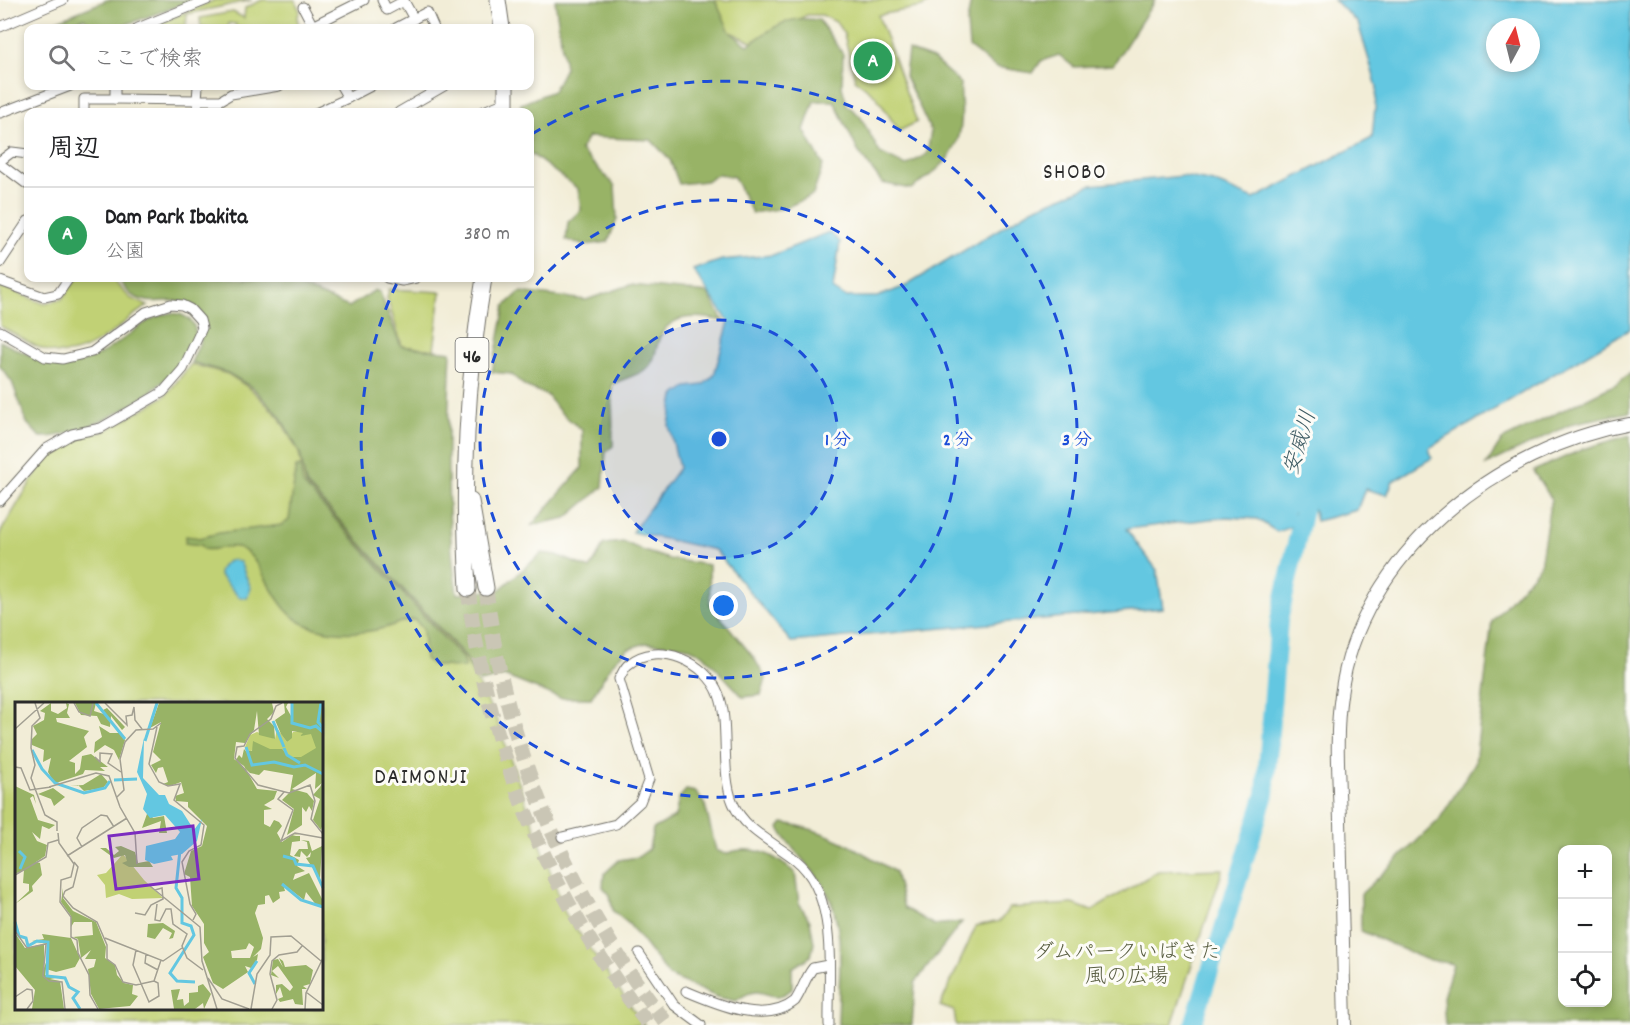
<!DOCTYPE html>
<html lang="ja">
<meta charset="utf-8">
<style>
:root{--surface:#fff;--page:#f6f6f6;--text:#202124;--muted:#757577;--line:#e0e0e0;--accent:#db2777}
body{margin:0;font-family:Dekko,"Klee One",sans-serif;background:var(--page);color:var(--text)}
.controls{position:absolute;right:18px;bottom:18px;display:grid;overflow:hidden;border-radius:12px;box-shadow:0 3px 9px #0003}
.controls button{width:54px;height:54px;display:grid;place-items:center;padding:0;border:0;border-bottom:2px solid var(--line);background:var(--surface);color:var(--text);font:30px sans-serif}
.compass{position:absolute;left:1486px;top:18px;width:54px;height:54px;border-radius:50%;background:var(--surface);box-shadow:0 3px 9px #0003;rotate:7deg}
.you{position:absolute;left:724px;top:606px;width:21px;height:21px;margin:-15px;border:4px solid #fff;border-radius:50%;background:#1a73e8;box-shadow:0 0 0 9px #1a73e833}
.badge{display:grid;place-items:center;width:39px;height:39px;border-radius:50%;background:var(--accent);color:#fff;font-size:20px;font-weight:700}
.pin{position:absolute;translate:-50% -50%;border:3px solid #fff;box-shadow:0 2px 6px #0006}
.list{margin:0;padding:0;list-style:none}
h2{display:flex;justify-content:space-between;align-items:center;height:78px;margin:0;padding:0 24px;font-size:26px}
h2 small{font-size:20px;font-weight:400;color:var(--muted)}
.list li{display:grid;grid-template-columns:39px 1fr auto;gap:18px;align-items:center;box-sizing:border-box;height:96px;padding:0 24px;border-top:2px solid var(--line)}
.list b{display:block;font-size:22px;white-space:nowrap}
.list p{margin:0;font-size:20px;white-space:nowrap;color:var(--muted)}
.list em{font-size:20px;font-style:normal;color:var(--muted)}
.icon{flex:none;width:33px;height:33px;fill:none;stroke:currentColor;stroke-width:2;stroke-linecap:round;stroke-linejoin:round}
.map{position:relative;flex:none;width:1630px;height:1025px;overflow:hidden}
.search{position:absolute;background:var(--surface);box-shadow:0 3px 9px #0003;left:24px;top:24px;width:510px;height:66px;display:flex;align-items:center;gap:15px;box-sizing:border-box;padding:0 21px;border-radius:12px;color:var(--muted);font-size:22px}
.panel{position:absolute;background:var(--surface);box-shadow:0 3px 9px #0003;left:24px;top:108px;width:510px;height:174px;border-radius:12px}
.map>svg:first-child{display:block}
.green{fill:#c1d174;stroke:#767e50;stroke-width:1.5;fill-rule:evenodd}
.forest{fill:#98b366;stroke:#626f48;stroke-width:1.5;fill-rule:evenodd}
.water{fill:#63c7e1;stroke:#477986;stroke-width:1.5;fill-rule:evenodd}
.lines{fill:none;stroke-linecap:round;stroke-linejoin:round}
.river{stroke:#63c7e1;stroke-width:18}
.primary-tunnel{stroke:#cac6b5;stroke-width:15;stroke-dasharray:15 8;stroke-linecap:butt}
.minor-casing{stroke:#716f67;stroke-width:11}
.tertiary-casing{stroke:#716f67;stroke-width:14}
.primary-casing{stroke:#716f67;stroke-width:17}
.minor{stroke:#fff;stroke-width:9}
.tertiary{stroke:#fff;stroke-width:12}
.primary{stroke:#fff;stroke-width:15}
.ring{fill:none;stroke:#1d4ed8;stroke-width:3;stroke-dasharray:10 8}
.labels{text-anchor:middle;stroke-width:6;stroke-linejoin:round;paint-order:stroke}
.shield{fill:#fdfcf7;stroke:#6a6a68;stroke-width:1.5}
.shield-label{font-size:20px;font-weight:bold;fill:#2b2b2b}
.park-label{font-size:21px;fill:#585d41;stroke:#fdfcf7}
.neighbourhood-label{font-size:22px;letter-spacing:1.5px;fill:#2b2b2b;stroke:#fdfcf7}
.water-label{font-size:22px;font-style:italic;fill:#3c5a62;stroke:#fdfcf7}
.inset-river{fill:none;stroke:#63c7e1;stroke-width:3}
.inset-road{fill:none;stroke:#a29f92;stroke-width:1.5}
.view{fill:#7b2cbf;fill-opacity:0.15;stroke:#7b2cbf;stroke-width:3}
.inset-edge{fill:none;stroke:#2b2b2b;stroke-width:3}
.centre{fill:#1d4ed8;stroke:#fdfcf7;stroke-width:3}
.ring-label{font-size:18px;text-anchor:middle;font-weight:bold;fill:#1d4ed8;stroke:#fdfcf7;stroke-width:6;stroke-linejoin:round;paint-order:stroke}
</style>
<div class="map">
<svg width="1630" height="1025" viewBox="0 0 1630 1025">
<rect width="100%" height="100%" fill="#fdfcf7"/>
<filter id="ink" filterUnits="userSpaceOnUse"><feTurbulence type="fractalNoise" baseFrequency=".0167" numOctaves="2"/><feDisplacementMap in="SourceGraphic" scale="12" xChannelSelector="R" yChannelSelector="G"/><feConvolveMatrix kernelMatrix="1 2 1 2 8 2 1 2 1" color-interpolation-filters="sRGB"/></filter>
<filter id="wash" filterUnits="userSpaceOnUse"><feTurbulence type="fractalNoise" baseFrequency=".008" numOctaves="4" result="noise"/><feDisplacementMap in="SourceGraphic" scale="24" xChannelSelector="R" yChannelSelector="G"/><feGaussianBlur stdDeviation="1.35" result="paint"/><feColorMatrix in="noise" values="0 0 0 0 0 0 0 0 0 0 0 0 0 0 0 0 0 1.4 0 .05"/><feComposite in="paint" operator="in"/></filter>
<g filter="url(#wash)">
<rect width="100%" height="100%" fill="#f2edd7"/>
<g class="green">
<polygon points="215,0 252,0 187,14 186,26 150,27"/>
<polygon points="262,0 295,0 300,11 297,18 299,25 292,28 235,28 236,24 229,23 228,28 201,28 200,18 233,12 244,18 245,8"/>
<polygon points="703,0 933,0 922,7 878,15 917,122 899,131 876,96 855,79 844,34 836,22 822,15 807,15 752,42 728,31"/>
<path d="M 77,278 L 111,278 L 130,298 L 148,306 C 136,312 125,322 114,331 C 63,368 49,354 0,326 L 0,286 L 45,304 L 62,299 Z"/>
<polygon points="389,289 441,292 434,350 402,346 387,298"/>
<path d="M 191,364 L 228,374 L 251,389 L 279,417 L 299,453 L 306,485 L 464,657 L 497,721 L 565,913 L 644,1025 L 0,1025 L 0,533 L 49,452 L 76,436 L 103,432 L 157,401 L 166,395 ZM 16,704 L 321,704 L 321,1008 L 16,1008 Z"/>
<polygon points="1223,869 1172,1025 956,1025 954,1011 940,1006 976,926 1000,921 1009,908 1073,904 1092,911 1158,871"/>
</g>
<g class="forest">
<polygon points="107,0 194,0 116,28 93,28 84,18 58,28 39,28"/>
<path d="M 555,0 L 715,0 L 730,32 L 748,45 C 775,27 785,15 819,20 L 843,54 L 842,87 L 847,105 L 860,116 L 880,153 L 906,166 L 927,154 L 931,131 L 905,76 L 908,50 L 933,59 L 960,83 C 965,141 960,156 911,189 L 882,183 L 858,151 L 834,101 L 814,101 L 804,130 L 823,165 L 813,195 L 785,208 L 752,213 L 734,177 L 719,174 L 706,181 L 679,184 L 670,160 L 651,140 L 588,137 L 580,150 L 615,186 L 617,219 L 608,242 L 586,245 L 566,240 L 568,222 L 581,210 L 578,189 L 530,153 L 530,112 L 521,112 L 521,104 L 553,91 L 565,68 Z"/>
<polygon points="971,0 1155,0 1113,65 1074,67 1059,55 1041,61 1033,73 995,67 969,47 967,23"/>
<path d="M 117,278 L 301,278 L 298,286 L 349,307 L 375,290 L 380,292 L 401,346 L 451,352 C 447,433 445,514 457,594 L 499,590 L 542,553 L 557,555 L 590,569 L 604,544 L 624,542 L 644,551 L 669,559 L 709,565 L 710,604 L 754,658 L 766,679 L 761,695 L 743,697 L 703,654 L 685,646 L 646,643 L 627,649 L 612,664 L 591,698 L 560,698 L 504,676 L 480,682 L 464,655 L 306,484 L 300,453 L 280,416 L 253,388 L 228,373 L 191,362 C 204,335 218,304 173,301 C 158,300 149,305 133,296 C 127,293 122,283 117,278 Z"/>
<path d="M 630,285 L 708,293 L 723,321 C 702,316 673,312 661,335 C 655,346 657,361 646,369 C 637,376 623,379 612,384 L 613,446 L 606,452 L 603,487 L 566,518 L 532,525 L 582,468 L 582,430 L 560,412 L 547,395 L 525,386 L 511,374 L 492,372 L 505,306 L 520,292 L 586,300 Z"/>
<path d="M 171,313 C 186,314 195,320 196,335 C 193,342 190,350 186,356 C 163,393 83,439 40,437 L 27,423 L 12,382 L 0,366 L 0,341 C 58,370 72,377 127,336 C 141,325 153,316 171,313 Z"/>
<polygon points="1630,373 1630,412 1574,423 1486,465 1502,440 1618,383"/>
<path d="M 1630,435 L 1630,1025 L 1445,1025 L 1443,997 L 1453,964 L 1425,959 L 1361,931 L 1361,894 L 1439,820 L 1475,763 L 1492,621 L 1540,566 L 1551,498 L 1533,471 L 1583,449 ZM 1562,850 L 1608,850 L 1608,1002 L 1562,1002 Z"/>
<path d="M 300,466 L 303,484 L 462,658 L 465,668 L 433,665 L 425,659 L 423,629 L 415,620 C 402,620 395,625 384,628 C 361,634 337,634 315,628 C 270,616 268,561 240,548 C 229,543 216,552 204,549 L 201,545 L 185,543 L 186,536 L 200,538 L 219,533 L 282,525 L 289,520 L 296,467 Z"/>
<path d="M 686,790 L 696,792 L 705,805 L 716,850 L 725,854 C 753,843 773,854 795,873 L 799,903 L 810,921 L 814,943 L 811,956 L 792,968 L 792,989 C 768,1009 765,978 736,1001 L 717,997 L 669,976 L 629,924 L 613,911 L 610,895 L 603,887 L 604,874 L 619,860 L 638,857 L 649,849 L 653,829 L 675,817 L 679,798 Z"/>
<path d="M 783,823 C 826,829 859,850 895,872 L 904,908 L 934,925 L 962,922 L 915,983 L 912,1025 L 838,1025 C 838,980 848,925 823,885 C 810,864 790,850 779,828 Z"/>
</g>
<g class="water">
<path d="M 1334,0 L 1630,0 L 1630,329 L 1429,448 L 1432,458 L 1393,481 L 1387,495 L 1365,489 L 1357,510 L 1316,521 L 1313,508 L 1294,513 L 1297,525 L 1277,532 L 1257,519 L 1227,517 L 1126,529 L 1157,570 L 1163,608 L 791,642 L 715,550 L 632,532 L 679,468 L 669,425 L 674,396 L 687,387 L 703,385 L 714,375 L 729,322 L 693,270 L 722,260 L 773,255 L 829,232 L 840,242 L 833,289 L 845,297 L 877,297 L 906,286 L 1032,209 L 1091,185 L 1183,176 L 1213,182 L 1254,199 L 1372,138 L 1377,87 L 1358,23 ZM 1495,27 L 1531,27 L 1531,63 L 1495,63 Z"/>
<path d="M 233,560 L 240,562 L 251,588 L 247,598 L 239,597 L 219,575 C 219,568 225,561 233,560 Z"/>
</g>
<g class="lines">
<polyline class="river" points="1193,1025 1265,794 1279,620 1309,487"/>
</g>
</g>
<g filter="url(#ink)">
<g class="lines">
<g class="primary-tunnel">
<path d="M 486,588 C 504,746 569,900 668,1025"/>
<path d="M 468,589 C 486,747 551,901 649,1025"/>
</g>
<g class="minor-casing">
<g id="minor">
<polyline points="382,0 387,10 404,1 414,19"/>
<polyline points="303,7 314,28"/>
<polyline points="0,27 63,0"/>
<polyline points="138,28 207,0"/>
<polyline points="308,28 364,0"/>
<polyline points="396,28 427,12 434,28"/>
<polyline points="198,86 197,100 221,100 231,94 279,86"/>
<polyline points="348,98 371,86"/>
<polyline points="115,99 197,100 198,112"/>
<polyline points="84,112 84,99 115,99 115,86"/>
<polyline points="318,112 348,98 341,86"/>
<polyline points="399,112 444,86"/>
<polyline points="481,112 506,102"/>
<polyline points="0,113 70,86"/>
<polyline points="0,161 12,152 28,154"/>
<polyline points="0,164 28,185"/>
<polyline points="0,263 28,221"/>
<polyline points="387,278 402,281 416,278"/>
<polyline points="0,281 44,297 58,294 69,278"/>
<polyline points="0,331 45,357 63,359 92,352 146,312 171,304 182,305 190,309 200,320 202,328 183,369 163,392 101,428 72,434 46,449 0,501"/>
<path d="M 562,837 L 616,824 L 640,802 L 649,779 L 619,679 C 622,675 624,667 629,664 C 658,640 707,662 719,695 C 730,723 720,773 733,803 C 744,830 775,843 796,860 C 839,895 828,975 829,1025"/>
<polyline points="639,953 674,1005 701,1025"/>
<path d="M 686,991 C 719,1005 766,1025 795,1001 C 802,991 805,978 813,968 L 828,965"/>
</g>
</g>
<g class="tertiary-casing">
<path id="tertiary" d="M 1345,1025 C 1343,957 1342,889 1340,821 C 1339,779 1335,736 1341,695 C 1359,555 1498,447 1630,424"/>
</g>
<g class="primary-casing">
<g id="primary">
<polyline points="498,0 502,28"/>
<polyline points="506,112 506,86"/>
<polyline points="471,501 486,588"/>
<path d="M 468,589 C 462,482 466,384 484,278"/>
</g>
</g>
<use href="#minor" class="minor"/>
<use href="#tertiary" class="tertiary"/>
<use href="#primary" class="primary"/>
</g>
</g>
<circle cx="719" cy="439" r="119" fill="#1d4ed8" fill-opacity=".12"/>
<g class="ring">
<circle cx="719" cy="439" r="119"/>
<circle cx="719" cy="439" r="239"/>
<path d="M532 134A358 358 0 1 1 399 279"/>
</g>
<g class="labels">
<rect class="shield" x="455.5" y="338" width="33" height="34" rx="4.5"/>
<g class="shield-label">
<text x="472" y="362">46</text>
</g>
<g class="park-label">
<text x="1127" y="958">ダムパークいばきた<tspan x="1127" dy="24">風の広場</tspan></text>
</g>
<g class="neighbourhood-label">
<text x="1075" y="178">SHOBO</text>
<text x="421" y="783">DAIMONJI</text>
</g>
<g class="water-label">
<text transform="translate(1298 442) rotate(-73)" y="8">安威川</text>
</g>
</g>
<g transform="translate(15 702)">
<rect width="308" height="308" fill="#f2edd7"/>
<path d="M 262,26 L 272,40 L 278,30 L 307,30 L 307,56 L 281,60 L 239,46 L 232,54 L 230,45 L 235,33 L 242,30 L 260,37 ZM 108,152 L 129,178 L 148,196 L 117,197 L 104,192 L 91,196 L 90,183 L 82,173 L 91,171 Z" fill="#c1d174"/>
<path d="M 36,1 L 36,9 L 43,12 L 52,6 L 51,1 L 54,2 L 52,11 L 55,16 L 41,16 L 42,20 L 74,29 L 69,35 L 72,45 L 54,59 L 60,61 L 60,72 L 65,67 L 67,54 L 76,52 L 93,65 L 85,65 L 90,69 L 70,68 L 68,72 L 41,81 L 33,74 L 37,77 L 33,70 L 36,56 L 28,60 L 29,48 L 17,43 L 17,37 L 22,32 L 18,24 L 29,18 L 30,11 L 25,9 ZM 60,1 L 81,1 L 79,9 L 92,13 L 86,9 L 92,6 L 110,25 L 107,28 L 96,14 L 95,25 L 86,22 L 82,14 L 66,13 ZM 144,1 L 257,1 L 259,10 L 252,17 L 259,24 L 260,37 L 244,33 L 242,9 L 239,28 L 230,41 L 221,40 L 219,57 L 229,64 L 242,87 L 262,89 L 259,97 L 249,103 L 257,107 L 249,108 L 249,122 L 255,125 L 259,118 L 264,120 L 267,124 L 262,131 L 267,140 L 277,133 L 285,132 L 277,134 L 285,134 L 285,139 L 277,140 L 275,153 L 284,158 L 282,164 L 290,169 L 280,172 L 278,178 L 294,171 L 307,197 L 307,203 L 302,204 L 291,190 L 289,198 L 268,182 L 270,189 L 264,190 L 265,196 L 258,201 L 254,193 L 250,194 L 250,202 L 243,203 L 240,211 L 248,236 L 246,247 L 238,255 L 243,252 L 242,258 L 236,266 L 230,264 L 233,270 L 208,287 L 198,281 L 188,255 L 194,250 L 189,241 L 189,222 L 177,204 L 175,175 L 169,172 L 176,149 L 187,144 L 192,124 L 173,105 L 173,100 L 161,99 L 160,94 L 169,91 L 166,80 L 155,84 L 148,82 L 153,80 L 148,65 L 143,66 L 141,71 L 136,63 L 146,58 L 138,50 L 146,20 L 135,26 ZM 234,241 L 239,245 L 235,256 L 217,256 L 216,249 L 231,247 ZM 269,1 L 273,1 L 271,5 L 276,14 L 277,1 L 307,1 L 308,121 L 306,128 L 298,118 L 305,97 L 298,93 L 305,85 L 307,81 L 300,87 L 301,71 L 277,87 L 292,91 L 299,99 L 297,109 L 294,104 L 291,110 L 287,105 L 287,123 L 272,133 L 279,107 L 267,98 L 275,90 L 278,73 L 249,68 L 244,73 L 235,71 L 221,58 L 224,53 L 227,56 L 229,47 L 235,54 L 231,49 L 237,49 L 238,39 L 255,47 L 267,47 L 274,55 L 286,55 L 301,46 L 296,32 L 285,34 L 288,31 L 277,29 L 277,36 L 272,40 L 266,32 L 260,18 L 270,11 ZM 84,24 L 95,31 L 106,31 L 110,38 L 104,58 L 99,48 L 90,43 L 79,51 L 80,40 L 87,35 ZM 86,72 L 93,80 L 88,86 L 69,89 L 63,83 L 55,84 L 68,83 ZM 0,84 L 19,93 L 21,102 L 18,94 L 15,96 L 23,118 L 40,123 L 34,127 L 27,124 L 25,137 L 17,130 L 22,139 L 32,143 L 30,154 L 21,160 L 25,161 L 27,173 L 17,184 L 18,189 L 0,202 L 14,189 L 14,182 L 8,181 L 9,168 L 0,172 ZM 38,86 L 50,95 L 39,104 L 36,97 L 23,92 ZM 133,109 L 138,116 L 149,114 L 152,131 L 144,131 L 146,119 L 127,126 ZM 286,138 L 294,139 L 297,149 L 307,144 L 305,177 L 291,156 L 295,155 L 296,150 L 292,155 L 286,149 L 285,155 L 279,154 L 284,147 L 293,147 L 292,140 ZM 106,144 L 120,150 L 123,161 L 134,159 L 138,165 L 114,165 L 107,161 L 112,159 L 110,153 L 99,156 L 85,146 L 91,146 L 99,153 L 104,149 L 100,145 ZM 48,186 L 48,196 L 58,209 L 81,220 L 91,245 L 90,256 L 100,263 L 102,273 L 109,281 L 118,283 L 117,292 L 123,294 L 115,304 L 84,307 L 76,292 L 73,267 L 79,265 L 81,257 L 70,257 L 76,248 L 66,256 L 63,237 L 58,235 L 78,233 L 77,220 L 59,220 L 56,225 L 56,214 L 46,200 ZM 148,221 L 160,229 L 158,236 L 154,237 L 157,231 L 148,226 L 140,237 L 132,235 L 133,222 ZM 0,231 L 10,246 L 29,242 L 29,266 L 33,255 L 32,242 L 17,239 L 29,237 L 27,232 L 56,236 L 65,256 L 60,265 L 41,270 L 31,267 L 30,273 L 40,276 L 35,277 L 45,279 L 49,307 L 17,307 L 20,288 L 0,264 ZM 264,256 L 268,259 L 270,265 L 291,263 L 298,268 L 295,282 L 288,284 L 292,287 L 287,287 L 288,303 L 280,302 L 278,297 L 265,300 L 263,297 L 268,295 L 265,285 L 261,292 L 261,283 L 267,282 L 275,289 L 278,285 L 263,264 L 257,269 L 264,276 L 256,273 L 258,258 L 263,257 L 268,265 ZM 188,282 L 196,292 L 189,307 L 188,301 L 180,307 L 159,307 L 156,288 L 165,287 L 162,298 L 168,297 L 169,304 L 174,300 L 174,291 L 183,290 L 183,284 Z" fill="#98b366" fill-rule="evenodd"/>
<path d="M 129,36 L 128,76 L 144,93 L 150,93 L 154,102 L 167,109 L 179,128 L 187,117 L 182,139 L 167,152 L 156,154 L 158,158 L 139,162 L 130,158 L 131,144 L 160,137 L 165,130 L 150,113 L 135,116 L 128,107 L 132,92 L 122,70 Z" fill="#63c7e1"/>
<path class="inset-river" d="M 81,1 L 110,37M 277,1 L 277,21 L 295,26 L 301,24 L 308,30M 306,1 L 303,20 L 308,26M 258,19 L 269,45M 130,39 L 142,1M 231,45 L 237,63 L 259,60 L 279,65 L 290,63 L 308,72M 269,46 L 272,53 L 285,61M 17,48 L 27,67 L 40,81 L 69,91 L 90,86 L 95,79M 99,78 L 122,77M 165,148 L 161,186 L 167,196 L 167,221 L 176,224 L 179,233 L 155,271 L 162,279 L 180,280M 4,149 L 10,155 L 5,167M 268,154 L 279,157 L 281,162 L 298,164 L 308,186M 267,182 L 286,198 L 308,205M 0,220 L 4,234 L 11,236 L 13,244 L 22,239 L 33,240 L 32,274 L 50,276 L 54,285 L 63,290 L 58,296 L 65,307M 240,282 L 234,271 L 242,259"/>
<path class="inset-road" d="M 20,1 L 25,16 L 17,24 L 16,46 L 20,63 L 16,76 L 30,113 L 42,120 L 42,129M 59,1 L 64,10 L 75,14 L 78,1M 90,1 L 112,23 L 111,14 L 117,13 L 119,5 L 120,18 L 127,27M 267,1 L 261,4 L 256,17 L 235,32 L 229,44 L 222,45 L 220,56 L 243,83 L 274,91 L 295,83 L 300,99 L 296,117 L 308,132M 142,25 L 134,62 L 144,80 L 153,84 L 165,82 L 159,98 L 189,123 L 186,143 L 174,149 L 167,160 L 175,202 L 181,212 L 178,218M 0,27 L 29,1M 80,55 L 85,60 L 85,51 L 97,52 L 93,61 L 106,70M 0,65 L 6,66 L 15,88 L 36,85M 34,85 L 81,71 L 94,74 L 105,105 L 120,131 L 122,162M 269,90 L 263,97 L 278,108 L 266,139 L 280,131 L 308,136M 102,95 L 109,88 L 105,57 L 110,40 L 121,28 L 138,27 L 146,21M 43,131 L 44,141 L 59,162 L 56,175 L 46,178 L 45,200 L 56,215 L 56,235 L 62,238 L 63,251 L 74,273 L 75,293 L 83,307M 67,145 L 62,136 L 67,126 L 86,113 L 92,114 L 99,125M 52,154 L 112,116M 0,173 L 31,155 L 33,141 L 43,138M 135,184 L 185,225 L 187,259 L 202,307M 50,189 L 48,194 L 58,206 L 82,220 L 92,243 L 92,257 L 100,263 L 108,280 L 121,283 L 139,279M 50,189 L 58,185 L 63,165 L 59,160M 142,202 L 140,218 L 145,219 L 151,207 L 156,207 L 158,222 L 172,232 L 167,244 L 172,256 L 188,268M 120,211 L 130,213 L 136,203 L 148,197 L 147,186 L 140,188M 0,229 L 12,246 L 31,242 L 28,274 L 34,279 L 47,280 L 50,307M 90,236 L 148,259 L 167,246M 121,248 L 118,263 L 134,300 L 144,294 L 143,281 L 139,279M 131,252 L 130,261 L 143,268M 193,276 L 207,297 L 234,307M 139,279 L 146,258M 291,290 L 308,303M 0,295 L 12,287 L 17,288 L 18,299 L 12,307M 236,307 L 242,272 L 255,253 L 256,235 L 276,234 L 306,259M 257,307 L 262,298 L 255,272 L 257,259 L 264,253 L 282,250 L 287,244M 290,307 L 291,291 L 308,256"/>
<path class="view" d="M 178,124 L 184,177 L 101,187 L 94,134 Z"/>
<rect width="308" height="308" class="inset-edge"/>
</g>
<circle cx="719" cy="439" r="9" class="centre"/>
<g class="ring-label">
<text x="838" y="445">1 分</text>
<text x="958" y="445">2 分</text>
<text x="1077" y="445">3 分</text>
</g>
</svg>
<div class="controls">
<button>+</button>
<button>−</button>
<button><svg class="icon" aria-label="locate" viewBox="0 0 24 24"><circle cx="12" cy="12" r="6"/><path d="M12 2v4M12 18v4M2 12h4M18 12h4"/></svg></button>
</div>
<svg class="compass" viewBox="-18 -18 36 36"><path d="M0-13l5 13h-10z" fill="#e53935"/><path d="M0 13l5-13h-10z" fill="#757577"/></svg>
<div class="you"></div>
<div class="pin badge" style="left:873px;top:61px;background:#2e9e5b">A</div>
<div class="search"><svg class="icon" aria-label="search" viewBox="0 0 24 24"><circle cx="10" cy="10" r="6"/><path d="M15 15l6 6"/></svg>ここで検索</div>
<section class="panel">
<h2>周辺<small></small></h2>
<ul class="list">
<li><span class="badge" style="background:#2e9e5b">A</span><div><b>Dam Park Ibakita</b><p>公園</p></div><em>380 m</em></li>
</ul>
</section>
</div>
